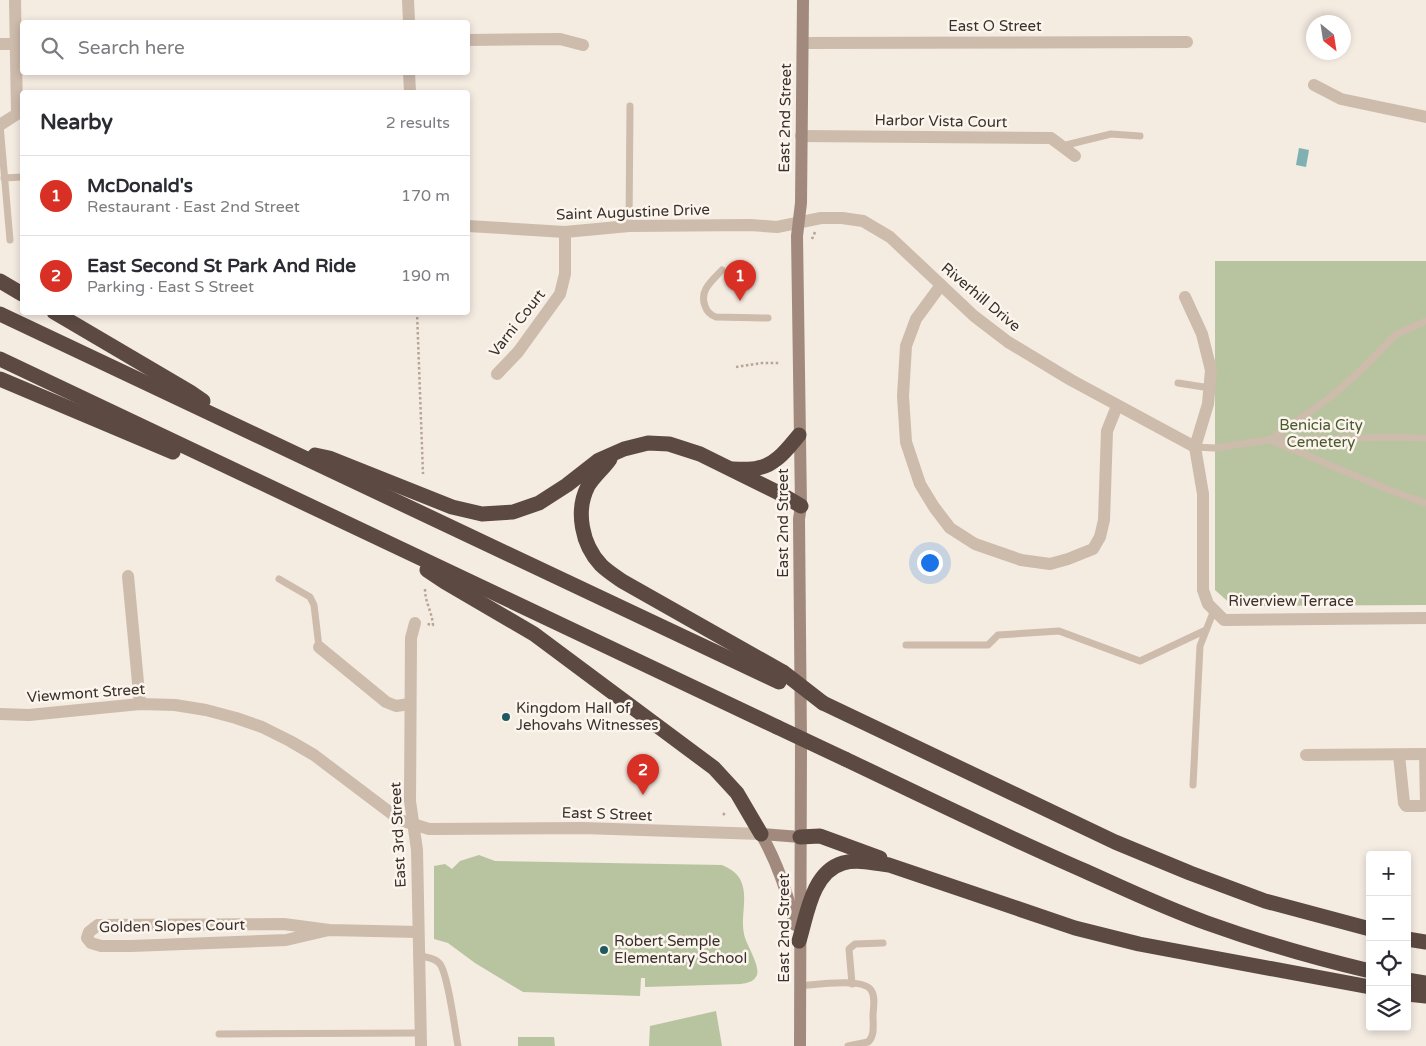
<!DOCTYPE html>
<meta charset="utf-8">
<style>
:root{--surface:#fff;--page:#f2f2f3;--text:#2b2b33;--muted:#7c7c81;--line:#e1e1e2;--accent:#d93025}
body{margin:0;font-family:"Varela Round",sans-serif;background:var(--page);color:var(--text)}
.controls{position:absolute;right:15px;bottom:15px;display:grid;overflow:hidden;border-radius:5px;box-shadow:0 2px 8px #0003}
.controls button{width:45px;height:45px;display:grid;place-items:center;padding:0;border:0;border-bottom:1px solid var(--line);background:var(--surface);color:var(--text);font:25px sans-serif}
.compass{position:absolute;left:1306px;top:15px;width:45px;height:45px;border-radius:50%;background:var(--surface);box-shadow:0 2px 8px #0003;rotate:150deg}
.you{position:absolute;left:929px;top:562px;width:18px;height:18px;margin:-12px;border:4px solid #fff;border-radius:50%;background:#1a73e8;box-shadow:0 0 0 8px #1a73e833}
.badge{display:grid;place-items:center;width:32px;height:32px;border-radius:50%;background:var(--accent);color:#fff;font-size:16px;font-weight:700}
.pin{position:absolute;translate:-50% -41px;filter:drop-shadow(0 1px 2px #0008)}
.pin::after{content:'';position:absolute;top:26px;width:18px;height:15px;background:inherit;clip-path:polygon(0 0,100% 0,50% 100%)}
.list{margin:0;padding:0;list-style:none}
h2{display:flex;justify-content:space-between;align-items:center;height:65px;margin:0;padding:0 20px;font-size:21px}
h2 small{font-size:16px;font-weight:400;color:var(--muted)}
.list li{display:grid;grid-template-columns:32px 1fr auto;gap:15px;align-items:center;box-sizing:border-box;height:80px;padding:0 20px;border-top:1px solid var(--line)}
.list b{display:block;font-size:19px;white-space:nowrap}
.list p{margin:0;font-size:16px;white-space:nowrap;color:var(--muted)}
.list em{font-size:16px;font-style:normal;color:var(--muted)}
.icon{flex:none;width:28px;height:28px;fill:none;stroke:currentColor;stroke-width:2;stroke-linecap:round;stroke-linejoin:round}
.map{position:relative;flex:none;width:1426px;height:1046px;overflow:hidden}
.search{position:absolute;background:var(--surface);box-shadow:0 2px 8px #0003;left:20px;top:20px;width:450px;height:55px;display:flex;align-items:center;gap:12px;box-sizing:border-box;padding:0 18px;border-radius:5px;color:var(--muted);font-size:19px}
.panel{position:absolute;background:var(--surface);box-shadow:0 2px 8px #0003;left:20px;top:90px;width:450px;height:225px;border-radius:5px}
.map>svg:first-child{display:block}
.green{fill:#b8c4a0}
.water{fill:#7fb0b2}
.lines{fill:none;stroke-linecap:round;stroke-linejoin:round}
.path{stroke:#b9a596;stroke-width:2.5;stroke-dasharray:2.5 2.5;stroke-linecap:butt}
.service{stroke:#cdbbac;stroke-width:7}
.minor{stroke:#cdbbac;stroke-width:12}
.secondary{stroke:#a18a7d;stroke-width:12}
.motorway{stroke:#5c4a42;stroke-width:15}
.motorway-bridge{stroke:#5c4a42;stroke-width:15}
.poi-dot{fill:#1f5a5e;stroke:#fbf5ee;stroke-width:2}
.labels{text-anchor:middle;stroke-width:5;stroke-linejoin:round;paint-order:stroke}
.street-label{font-size:15px;fill:#3b302b;stroke:#fbf5ee}
.park-label{font-size:15px;fill:#4a5a2e;stroke:#fbf5ee}
.poi-label{font-size:15px;fill:#3b302b;stroke:#fbf5ee;text-anchor:start}
</style>
<div class="map">
<svg width="1426" height="1046" viewBox="0 0 1426 1046">
<rect width="100%" height="100%" fill="#f4ebe1"/>
<g class="green">
<polygon points="1215,261 1426,261 1426,605 1233,606 1215,590"/>
<path d="M 479,855 L 495,861 L 722,865 C 729,868 736,872 740,879 C 749,896 740,916 744,934 C 746,945 760,964 757,975 C 754,982 747,983 741,984 L 645,987 L 645,978 L 641,978 L 640,996 L 523,992 L 475,963 L 448,943 L 434,939 L 434,866 L 445,864 L 452,869 L 460,861 Z"/>
<polygon points="716,1011 722,1046 649,1046 650,1026"/>
<polygon points="518,1037 554,1037 555,1046 518,1046"/>
</g>
<polygon class="water" points="1299,148 1309,150 1306,167 1296,165"/>
<g class="lines">
<g class="path">
<polyline points="812,239 815,232"/>
<polyline points="417,312 423,474"/>
<polyline points="736,367 762,363 779,363"/>
<path d="M 425,589 C 425,602 432,612 433,625 L 427,624"/>
<polyline points="723,815 726,812"/>
</g>
<g class="service">
<polyline points="0,125 10,240"/>
<polyline points="1062,146 1111,134 1140,136"/>
<polyline points="4,178 22,177"/>
<polyline points="629,226 630,106"/>
<path d="M 722,270 C 712,281 699,290 705,306 C 707,312 710,315 716,317 L 768,318"/>
<polyline points="1178,383 1210,388"/>
<polyline points="1270,440 1332,396 1362,369 1395,335 1426,321"/>
<path d="M 1272,441 C 1324,461 1373,486 1426,503"/>
<polyline points="1195,447 1215,448 1269,440 1394,437 1426,438"/>
<polyline points="279,579 310,597 314,605 319,647"/>
<polyline points="906,645 988,645 998,635 1059,631 1140,661 1206,630"/>
<polyline points="1193,785 1200,646 1214,610"/>
<path d="M 418,956 C 426,957 435,958 440,964 C 448,975 455,1030 458,1046"/>
<polyline points="852,984 849,949 855,944 883,943"/>
<path d="M 799,986 C 814,985 863,977 871,990 C 876,997 873,1009 873,1016 C 873,1025 875,1036 868,1042 L 848,1046"/>
<polyline points="219,1034 420,1033"/>
</g>
<g class="minor">
<polyline points="408,0 409,22"/>
<polyline points="468,40 560,39 583,45"/>
<polyline points="803,43 1187,42"/>
<polyline points="0,44 22,44"/>
<polyline points="409,72 410,92"/>
<polyline points="1314,85 1341,99 1426,117"/>
<polyline points="0,125 17,114 15,0"/>
<polyline points="801,136 1051,138 1075,156"/>
<polyline points="468,226 565,232 629,226 750,225 777,227 821,218 842,218 863,221 890,237 974,316 1008,342 1071,380 1195,447"/>
<polyline points="941,285 916,319 906,346 903,396 906,442 920,484 934,507 950,528 975,544 1021,560 1050,564 1068,559 1093,549 1100,537 1104,520 1107,431 1117,406"/>
<polyline points="1185,297 1202,334 1211,370 1208,404 1195,447 1203,494 1203,590 1208,604 1224,620 1426,618"/>
<polyline points="497,374 518,352 560,294 565,274 565,232"/>
<polyline points="128,576 140,704"/>
<polyline points="415,623 411,638 410,801 417,850 421,1046"/>
<polyline points="319,647 386,702 396,706 410,704"/>
<polyline points="0,714 29,715 140,704 175,705 206,710 236,718 262,727 290,741 314,755 400,820 429,829 583,828 761,834"/>
<polyline points="1306,755 1426,754"/>
<polyline points="1399,755 1404,803 1406,806 1423,806 1426,803 1425,754"/>
<polyline points="329,930 286,940 131,946 101,946 91,943 87,938 89,932 98,925 284,924 329,930 418,932"/>
</g>
<g class="secondary">
<path d="M 761,834 C 778,864 787,892 795,925"/>
<polyline points="761,834 800,837"/>
<polyline points="800,1046 801,744 799,519 801,506 797,236 801,203 803,0"/>
</g>
<g class="motorway">
<polyline points="0,281 22,294"/>
<polyline points="54,312 190,392 203,401"/>
<polyline points="0,314 779,682"/>
<polyline points="0,359 777,727"/>
<polyline points="0,379 173,452"/>
<polyline points="315,455 329,458 452,507 482,514 513,512 539,503 567,485 599,460 624,449 648,443 669,444 700,454 779,493 801,506"/>
<path d="M 610,459 C 604,468 594,476 588,486 C 575,511 582,545 601,565 C 607,571 615,576 622,581 L 783,672"/>
<path d="M 733,469 C 741,469 750,470 758,468 C 776,465 788,448 799,435"/>
<polyline points="427,570 445,582 534,634 714,768 737,793 761,834"/>
<polyline points="823,703 1115,842 1190,873 1265,901 1370,929"/>
<path d="M 845,759 C 925,797 1004,836 1085,871 C 1125,889 1165,908 1207,923 C 1260,942 1315,958 1370,971"/>
<polyline points="800,837 820,836 880,858"/>
<polyline points="1407,939 1426,942"/>
<path d="M 799,941 C 807,915 812,872 843,863 C 857,859 874,863 889,865 L 1075,928 L 1139,944 L 1370,987"/>
<polyline points="1407,980 1426,983"/>
<polyline points="1407,994 1426,996"/>
</g>
<g class="motorway-bridge">
<polyline points="783,672 823,703"/>
<polyline points="777,727 845,759"/>
</g>
</g>
<g class="poi-dot">
<circle cx="506" cy="717" r="5"/>
<circle cx="604" cy="950" r="5"/>
</g>
<g class="labels">
<g class="street-label">
<text x="995" y="31">East O Street</text>
<text transform="translate(785 118) rotate(-89)" y="5">East 2nd Street</text>
<text transform="translate(941 121) rotate(1)" y="5">Harbor Vista Court</text>
<text transform="translate(633 212) rotate(-2)" y="5">Saint Augustine Drive</text>
<text transform="translate(981 297) rotate(40)" y="5">Riverhill Drive</text>
<text transform="translate(517 323) rotate(-52)" y="5">Varni Court</text>
<text transform="translate(783 523) rotate(-90)" y="5">East 2nd Street</text>
<text x="1291" y="606">Riverview Terrace</text>
<text transform="translate(86 693) rotate(-4)" y="5">Viewmont Street</text>
<text transform="translate(607 814) rotate(2)" y="5">East S Street</text>
<text transform="translate(398 835) rotate(-93)" y="5">East 3rd Street</text>
<text transform="translate(172 926) rotate(-1)" y="5">Golden Slopes Court</text>
<text transform="translate(784 928) rotate(-90)" y="5">East 2nd Street</text>
</g>
<g class="park-label">
<text x="1321" y="430">Benicia City<tspan x="1321" dy="17">Cemetery</tspan></text>
</g>
<g class="poi-label">
<text x="516" y="713">Kingdom Hall of<tspan x="516" dy="17">Jehovahs Witnesses</tspan></text>
<text x="614" y="946">Robert Semple<tspan x="614" dy="17">Elementary School</tspan></text>
</g>
</g>
</svg>
<div class="controls">
<button>+</button>
<button>−</button>
<button><svg class="icon" aria-label="locate" viewBox="0 0 24 24"><circle cx="12" cy="12" r="6"/><path d="M12 2v4M12 18v4M2 12h4M18 12h4"/></svg></button>
<button><svg class="icon" aria-label="layers" viewBox="0 0 24 24"><path d="M12 4l9 5-9 5-9-5zM3 14l9 5 9-5"/></svg></button>
</div>
<svg class="compass" viewBox="-18 -18 36 36"><path d="M0-13l5 13h-10z" fill="#e53935"/><path d="M0 13l5-13h-10z" fill="#7c7c81"/></svg>
<div class="you"></div>
<div class="pin badge" style="left:740px;top:301px">1</div>
<div class="pin badge" style="left:643px;top:795px">2</div>
<div class="search"><svg class="icon" aria-label="search" viewBox="0 0 24 24"><circle cx="10" cy="10" r="6"/><path d="M15 15l6 6"/></svg>Search here</div>
<section class="panel">
<h2>Nearby<small>2 results</small></h2>
<ul class="list">
<li><span class="badge">1</span><div><b>McDonald's</b><p>Restaurant · East 2nd Street</p></div><em>170 m</em></li>
<li><span class="badge">2</span><div><b>East Second St Park And Ride</b><p>Parking · East S Street</p></div><em>190 m</em></li>
</ul>
</section>
</div>
